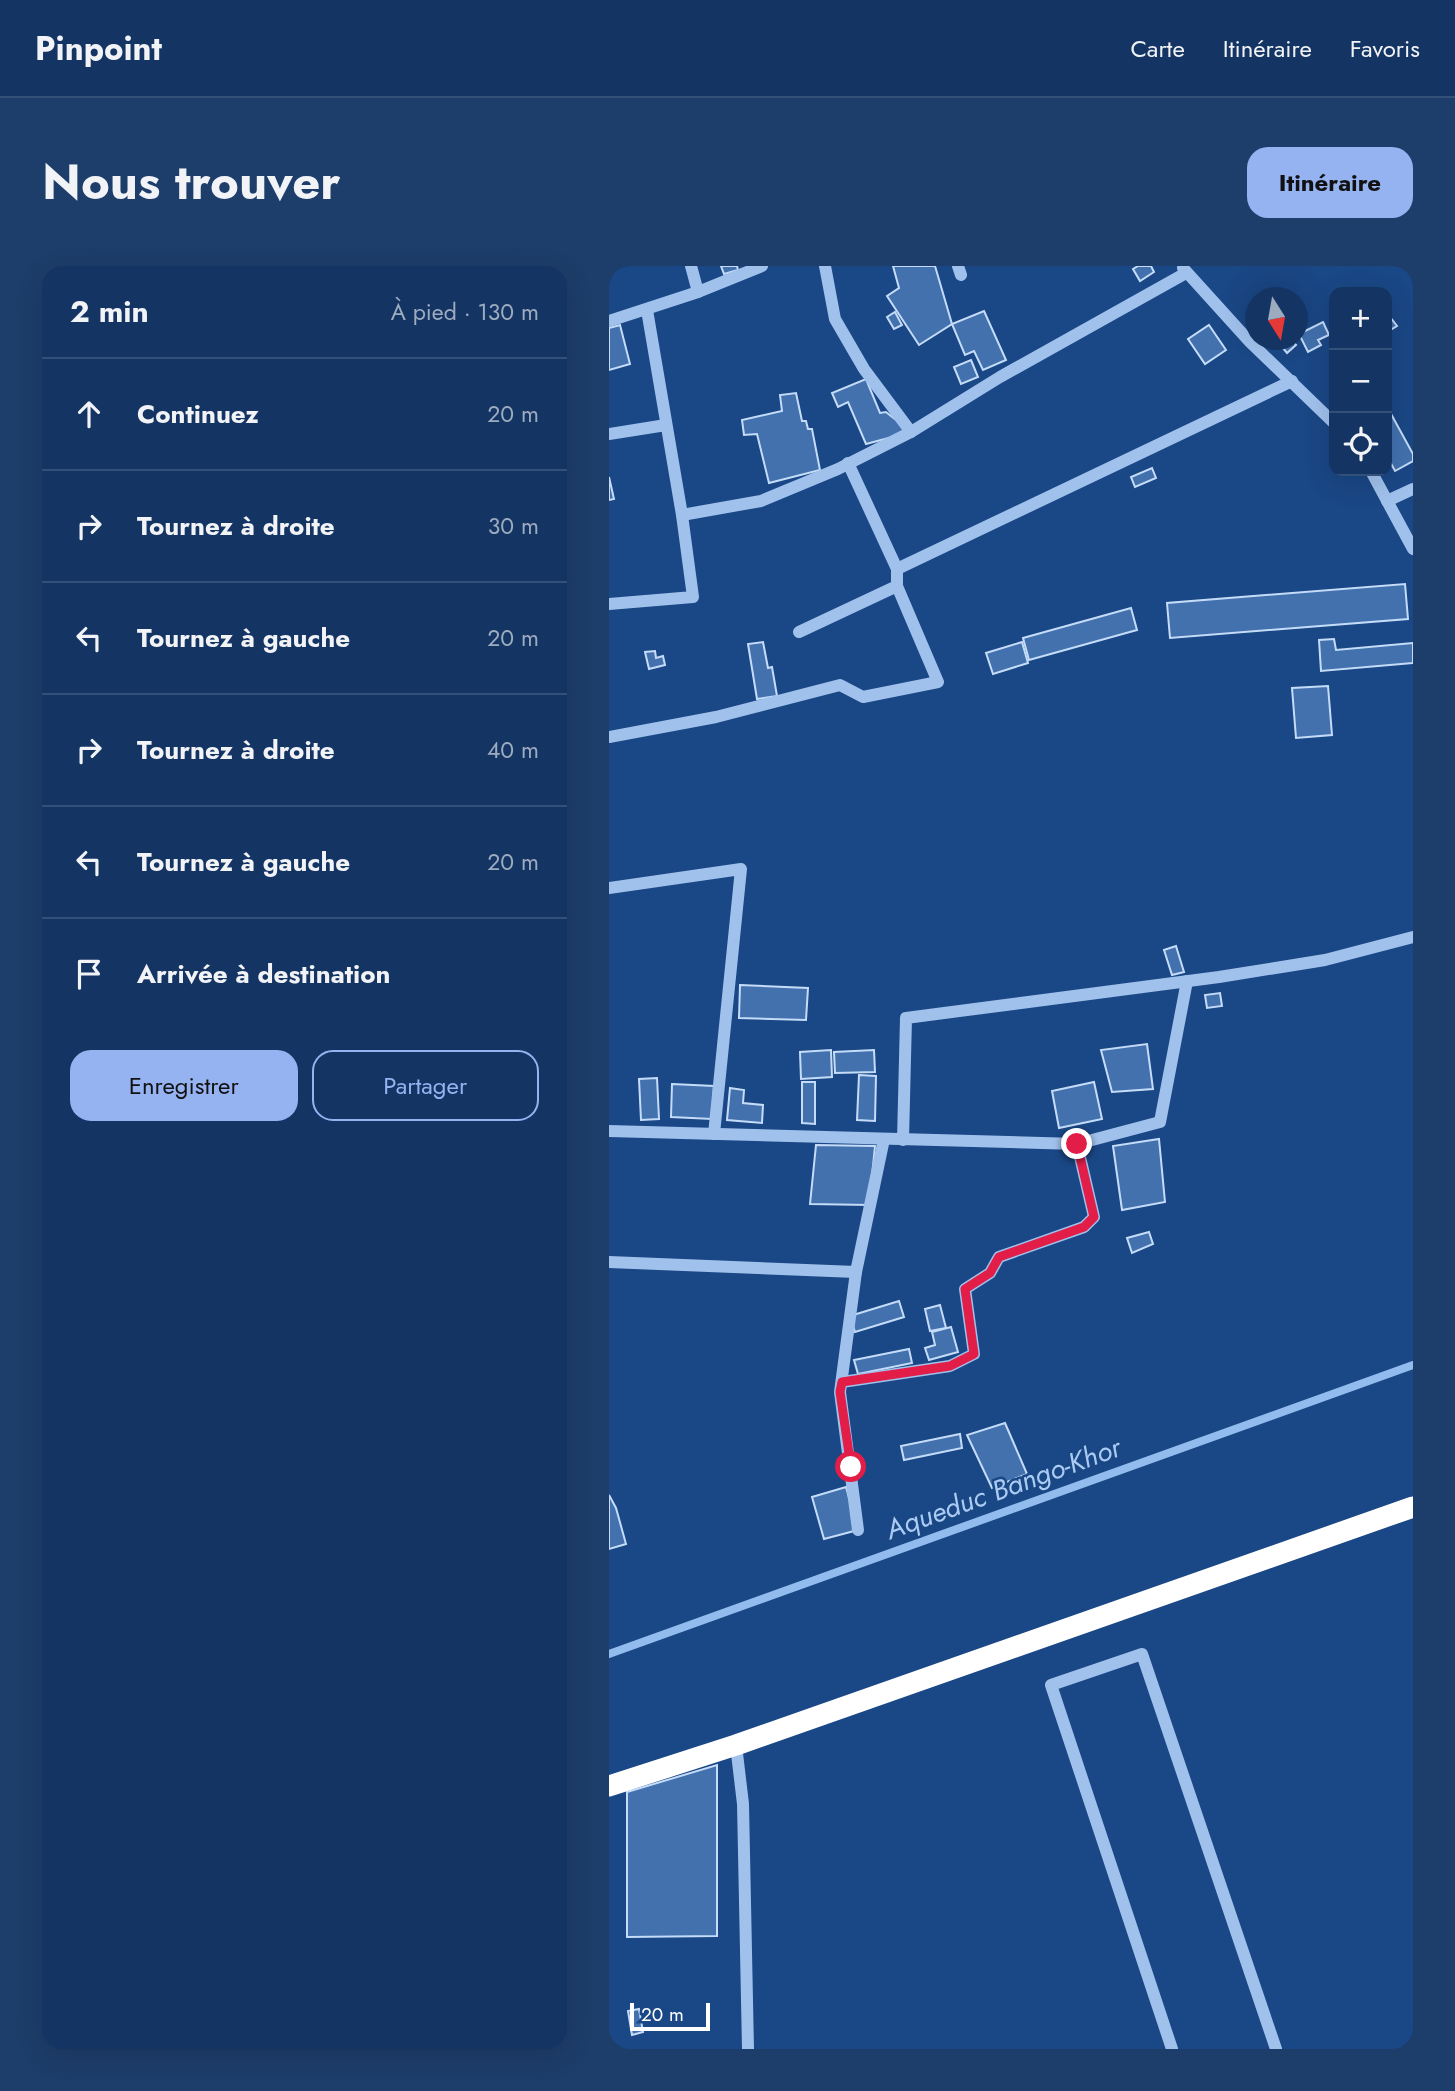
<!DOCTYPE html>
<html lang="fr">
<meta charset="utf-8">
<style>
:root{--surface:#143564;--page:#1d3d6a;--text:#f1f3f6;--muted:#9dabbf;--line:#335078;--accent:#95b2f1}
body{margin:0;font-family:Jost,sans-serif;background:var(--page);color:var(--text)}
.controls{position:absolute;right:21px;top:21px;display:grid;overflow:hidden;border-radius:14px;box-shadow:0 7px 28px #0002}
.controls button{width:63px;height:63px;display:grid;place-items:center;padding:0;border:0;border-bottom:2px solid var(--line);background:var(--surface);color:var(--text);font:35px sans-serif}
.compass{position:absolute;left:636px;top:21px;width:63px;height:63px;border-radius:50%;background:var(--surface);box-shadow:0 7px 28px #0002;rotate:169deg}
.scale{position:absolute;left:21px;bottom:18px;width:80px;box-sizing:border-box;padding-left:7px;border:4px solid #fff;border-top:0;font-size:19px;line-height:24px;white-space:nowrap;color:#fff;-webkit-text-stroke:5px #1a4785;paint-order:stroke}
.stop{position:absolute;width:21px;height:21px;margin:-16px;border:5px solid #e11d48;border-radius:50%;background:#fff}
.stop.end{background:#e11d48;border-color:#fff;box-shadow:0 2px 7px #0008}
.list{margin:0;padding:0;list-style:none}
h2{display:flex;justify-content:space-between;align-items:center;height:91px;margin:0;padding:0 28px;font-size:30px}
h2 small{font-size:23px;font-weight:400;color:var(--muted)}
.list li{display:grid;grid-template-columns:46px 1fr auto;gap:21px;align-items:center;box-sizing:border-box;height:112px;padding:0 28px;border-top:2px solid var(--line)}
.list b{display:block;font-size:26px;white-space:nowrap}
.list em{font-size:23px;font-style:normal;color:var(--muted)}
.actions{display:flex;gap:14px;padding:21px 28px}
.actions a{flex:1;padding:16px 0;border:2px solid var(--accent);border-radius:21px;text-align:center;font-size:24px;color:var(--accent)}
.actions .main{background:var(--accent);color:#111}
.icon{flex:none;width:38px;height:38px;fill:none;stroke:currentColor;stroke-width:2;stroke-linecap:round;stroke-linejoin:round}
.map{position:relative;flex:none;width:804px;height:1783px;overflow:hidden;border-radius:21px}
header{display:flex;align-items:center;gap:42px;box-sizing:border-box;height:98px;padding:0 35px;background:var(--surface);border-bottom:2px solid var(--line)}
header strong{font-size:33px}
nav{display:flex;gap:38px;margin-inline-start:auto;font-size:24px}
.intro{display:flex;align-items:center;justify-content:space-between;box-sizing:border-box;height:168px;padding:0 42px}
h1{margin:0;font-size:49px}
.button{padding:18px 32px;border-radius:21px;background:var(--accent);color:#111;font-size:24px;font-weight:700}
main{display:flex;gap:42px;padding:0 42px}
aside{flex:1;background:var(--surface);border-radius:21px;box-shadow:0 7px 28px #0002}
.map>svg:first-child{display:block}
.lines{fill:none;stroke-linecap:round;stroke-linejoin:round}
.stream{stroke:#92bcee;stroke-width:8}
.building{fill:#4271ae;stroke:#c5dcf9;stroke-width:2}
.minor{stroke:#a0c1ec;stroke-width:12}
.highway{stroke:#fff;stroke-width:21}
.route{stroke:#e11d48;stroke-width:9}
.labels{text-anchor:middle;stroke-width:5;stroke-linejoin:round;paint-order:stroke}
.water-label{font-size:28px;font-style:italic;fill:#abcbf3;stroke:#1a4785}
</style>
<header>
<strong>Pinpoint</strong>
<nav><a>Carte</a><a>Itinéraire</a><a>Favoris</a></nav>
</header>
<div class="intro"><h1>Nous trouver</h1><a class="button">Itinéraire</a></div>
<main>
<aside>
<h2>2 min<small>À pied · 130 m</small></h2>
<ul class="list">
<li><svg class="icon" aria-label="ahead" viewBox="0 0 24 24"><path d="M12 20V5M6 11l6-6 6 6"/></svg><div><b>Continuez</b></div><em>20 m</em></li>
<li><svg class="icon" aria-label="right" viewBox="0 0 24 24"><path d="M7 20v-9h11M14 6l5 5-5 5"/></svg><div><b>Tournez à droite</b></div><em>30 m</em></li>
<li><svg class="icon" aria-label="left" viewBox="0 0 24 24"><path d="M17 20v-9H6M10 6l-5 5 5 5"/></svg><div><b>Tournez à gauche</b></div><em>20 m</em></li>
<li><svg class="icon" aria-label="right" viewBox="0 0 24 24"><path d="M7 20v-9h11M14 6l5 5-5 5"/></svg><div><b>Tournez à droite</b></div><em>40 m</em></li>
<li><svg class="icon" aria-label="left" viewBox="0 0 24 24"><path d="M17 20v-9H6M10 6l-5 5 5 5"/></svg><div><b>Tournez à gauche</b></div><em>20 m</em></li>
<li><svg class="icon" aria-label="arrive" viewBox="0 0 24 24"><path d="M6 21V4h12l-3 4 3 4H6"/></svg><div><b>Arrivée à destination</b></div></li>
</ul>
<div class="actions"><a class="main">Enregistrer</a><a>Partager</a></div>
</aside>
<div class="map">
<svg width="804" height="1783" viewBox="0 0 804 1783">
<rect width="100%" height="100%" fill="#1a4785"/>
<g class="lines">
<polyline class="stream" points="0,1388 804,1099"/>
</g>
<g class="building">
<polygon points="112,0 128,0 129,4 115,8"/>
<polygon points="284,0 326,0 343,58 310,79 278,30 290,22"/>
<polygon points="529,0 542,0 545,6 531,15 524,3"/>
<polygon points="646,41 646,55 640,49"/>
<polygon points="375,45 397,94 374,104 365,85 356,89 343,58"/>
<polygon points="286,46 293,59 285,63 278,51"/>
<polygon points="778,47 788,60 778,66"/>
<polygon points="714,56 720,69 709,74 712,79 699,86 690,68"/>
<polygon points="11,59 21,98 0,104 0,62"/>
<polygon points="600,59 617,84 596,98 579,73"/>
<polygon points="682,74 687,79 678,87 673,81"/>
<polygon points="362,94 369,111 352,118 345,101"/>
<polygon points="257,113 271,147 277,146 302,166 257,178 239,136 229,141 223,127"/>
<polygon points="187,127 193,155 197,155 199,163 203,163 211,204 160,217 148,168 135,169 133,154 173,145 171,129"/>
<polygon points="781,146 804,188 804,195 786,205 778,190 778,147"/>
<polygon points="543,202 547,212 526,221 522,211"/>
<polygon points="0,211 5,233 0,234"/>
<polygon points="796,318 799,353 561,372 558,337"/>
<polygon points="522,342 528,364 420,394 414,372"/>
<polygon points="725,373 727,384 804,377 804,397 712,405 710,374"/>
<polygon points="154,376 159,402 163,401 168,430 148,433 139,378"/>
<polygon points="413,376 419,397 384,408 377,387"/>
<polygon points="46,385 47,392 54,390 56,399 40,403 36,386"/>
<polygon points="719,420 723,469 687,472 683,422"/>
<polygon points="567,680 575,706 563,709 555,684"/>
<polygon points="131,719 199,722 197,754 130,752"/>
<polygon points="611,727 613,740 598,742 596,729"/>
<polygon points="538,778 544,823 503,826 492,784"/>
<polygon points="222,784 223,811 192,813 191,786"/>
<polygon points="265,784 266,806 226,807 225,786"/>
<polygon points="250,809 267,810 266,855 248,854"/>
<polygon points="48,812 50,853 32,854 30,813"/>
<polygon points="193,816 206,816 206,858 193,857"/>
<polygon points="485,816 493,853 450,862 443,825"/>
<polygon points="63,818 105,820 103,853 62,851"/>
<polygon points="121,822 135,824 134,837 154,839 153,857 118,854"/>
<polygon points="550,873 556,936 513,944 504,880"/>
<polygon points="207,879 266,880 260,939 201,938"/>
<polygon points="540,966 544,978 523,987 518,972"/>
<polygon points="290,1035 295,1051 246,1066 241,1050"/>
<polygon points="331,1039 337,1062 321,1065 316,1043"/>
<polygon points="342,1061 349,1086 320,1094 316,1082 326,1079 323,1066"/>
<polygon points="300,1083 303,1097 249,1108 245,1094"/>
<polygon points="396,1157 418,1208 383,1222 358,1169"/>
<polygon points="351,1168 353,1182 295,1194 292,1180"/>
<polygon points="237,1221 249,1264 215,1273 203,1231"/>
<polygon points="0,1229 7,1242 17,1278 0,1283"/>
<polygon points="108,1499 108,1670 18,1671 18,1526"/>
<polygon points="30,1743 34,1766 23,1769 19,1745"/>
</g>
<g class="lines">
<g class="minor">
<polyline points="82,0 89,26"/>
<polyline points="216,0 226,53 255,103 302,166"/>
<polyline points="349,0 352,9"/>
<polyline points="574,2 641,76 725,157"/>
<polyline points="0,55 89,26 153,0"/>
<polyline points="0,168 57,159"/>
<polyline points="239,197 288,303"/>
<polyline points="762,205 804,283"/>
<polyline points="778,235 804,223"/>
<polyline points="73,249 152,235 229,203 302,166 391,111 577,7"/>
<polyline points="0,338 84,331 73,249 38,44"/>
<polyline points="190,366 288,320 288,303 683,115"/>
<polyline points="0,471 107,451 231,419 254,431 329,416 288,320"/>
<polyline points="0,622 132,603 105,868"/>
<polyline points="0,865 468,878 551,856 578,715"/>
<polyline points="294,874 297,752 610,711 716,694 804,671"/>
<polyline points="0,996 247,1006 275,873"/>
<polyline points="247,1006 231,1126 249,1264"/>
<polyline points="233,1116 341,1100 365,1088 356,1023 381,1007 390,991 475,961 485,951 468,878"/>
<polyline points="127,1479 134,1538 139,1783"/>
<polyline points="563,1783 442,1419 533,1388 667,1783"/>
</g>
<polyline class="highway" points="0,1520 127,1479 804,1241"/>
</g>
<g class="lines">
<polyline class="route" points="242,1201 231,1126 233,1116 341,1100 365,1088 356,1023 381,1007 390,991 475,961 485,951 468,878"/>
</g>
<g class="labels">
<g class="water-label">
<text transform="translate(394 1222) rotate(-20)" y="10">Aqueduc Bango-Khor</text>
</g>
</g>
</svg>
<div class="controls">
<button>+</button>
<button>−</button>
<button><svg class="icon" aria-label="locate" viewBox="0 0 24 24"><circle cx="12" cy="12" r="6"/><path d="M12 2v4M12 18v4M2 12h4M18 12h4"/></svg></button>
</div>
<svg class="compass" viewBox="-18 -18 36 36"><path d="M0-13l5 13h-10z" fill="#e53935"/><path d="M0 13l5-13h-10z" fill="#9dabbf"/></svg>
<div class="scale">20 m</div>
<div class="stop" style="left:242px;top:1201px"></div>
<div class="stop end" style="left:468px;top:878px"></div>
</div>
</main>
